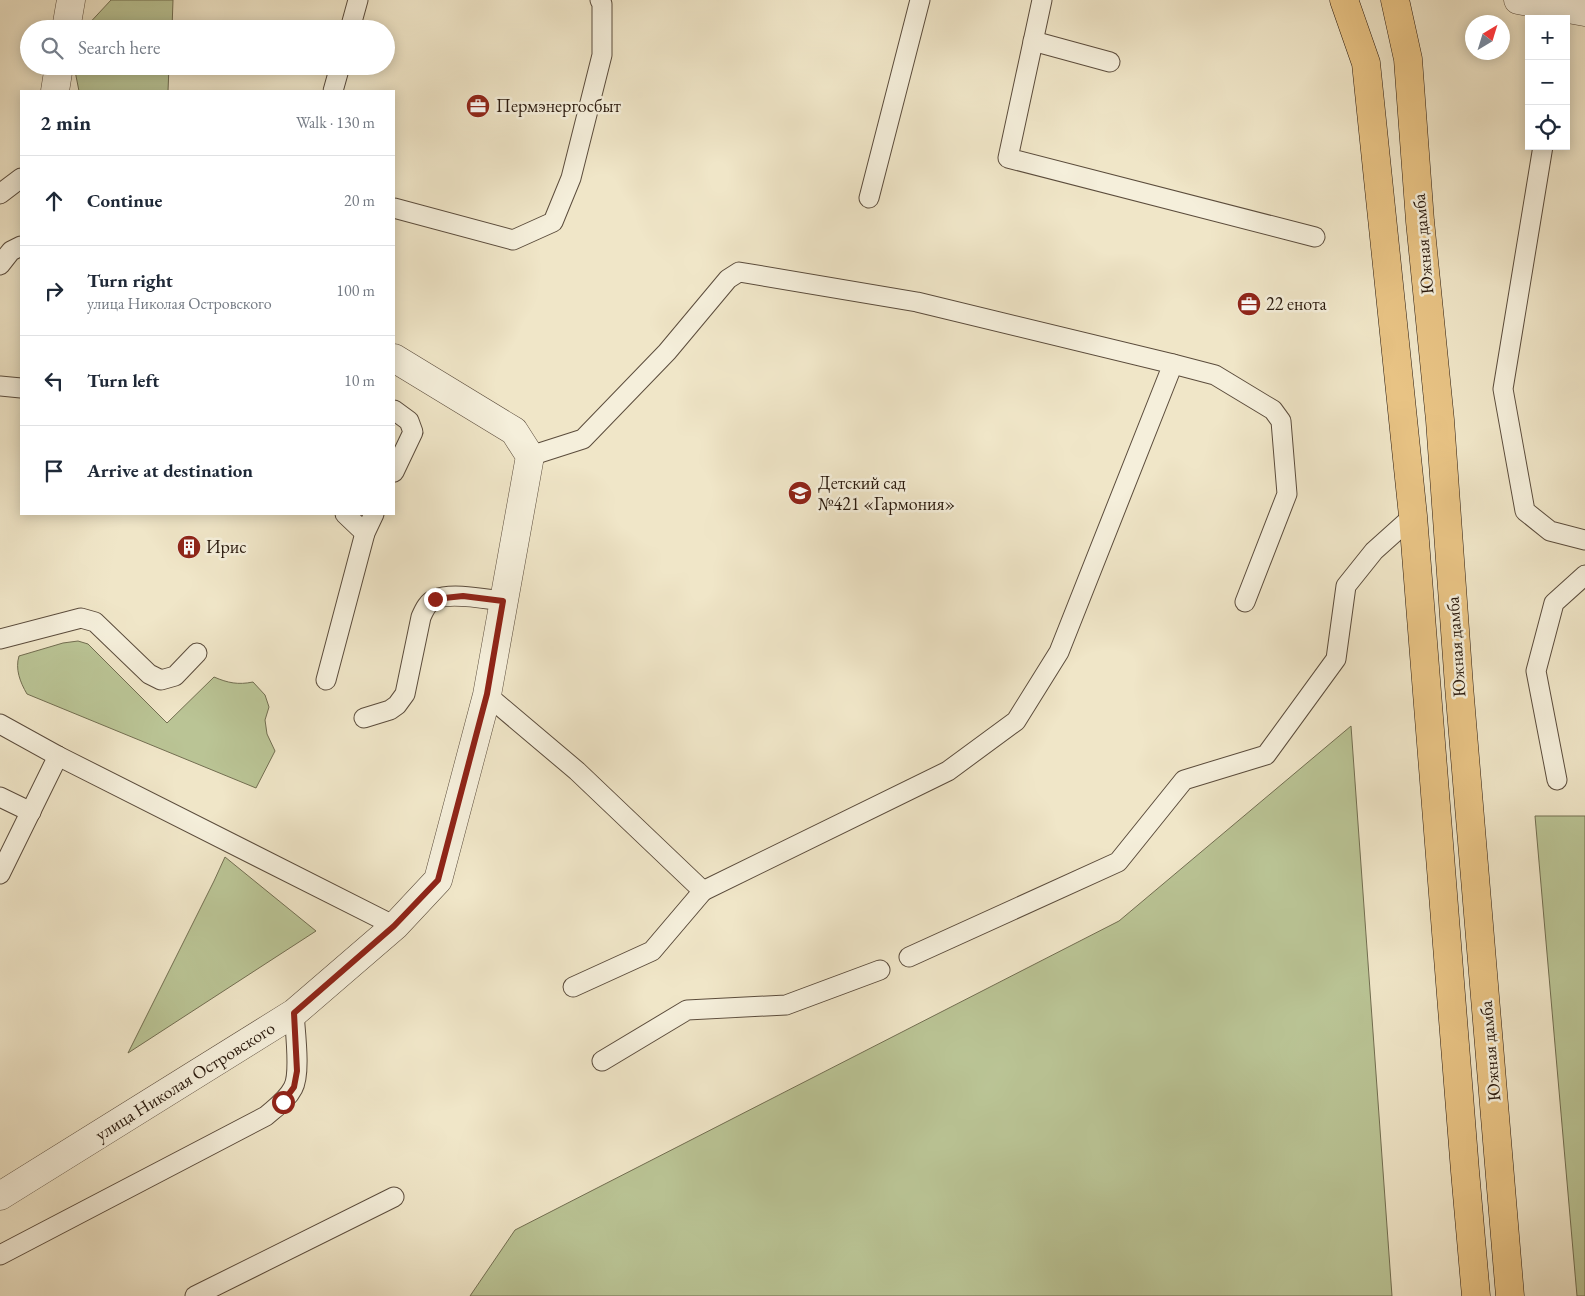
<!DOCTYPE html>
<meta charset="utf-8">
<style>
:root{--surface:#fff;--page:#f6f6f7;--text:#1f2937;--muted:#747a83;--line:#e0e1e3}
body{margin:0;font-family:"EB Garamond",serif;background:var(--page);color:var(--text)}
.controls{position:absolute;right:15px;top:15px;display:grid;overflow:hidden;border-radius:0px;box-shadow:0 2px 12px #0003}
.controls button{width:45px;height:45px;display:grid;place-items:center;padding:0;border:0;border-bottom:1px solid var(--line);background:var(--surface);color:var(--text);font:25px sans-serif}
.compass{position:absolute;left:1465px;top:15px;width:45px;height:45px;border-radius:50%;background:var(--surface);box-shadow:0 2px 12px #0003;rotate:38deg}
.stop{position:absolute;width:15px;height:15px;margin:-11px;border:4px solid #8f2418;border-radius:50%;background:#fff}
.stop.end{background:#8f2418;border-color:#fff;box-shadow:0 1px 5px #0008}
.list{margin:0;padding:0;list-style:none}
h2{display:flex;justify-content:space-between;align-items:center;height:65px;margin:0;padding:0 20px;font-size:21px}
h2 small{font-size:16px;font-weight:400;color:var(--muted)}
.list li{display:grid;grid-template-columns:32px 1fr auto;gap:15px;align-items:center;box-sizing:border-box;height:90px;padding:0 20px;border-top:1px solid var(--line)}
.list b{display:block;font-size:19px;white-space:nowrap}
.list p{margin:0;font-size:16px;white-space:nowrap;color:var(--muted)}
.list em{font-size:16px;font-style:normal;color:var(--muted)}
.icon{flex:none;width:28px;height:28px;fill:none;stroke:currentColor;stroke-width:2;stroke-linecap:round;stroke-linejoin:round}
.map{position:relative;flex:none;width:1585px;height:1296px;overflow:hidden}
.search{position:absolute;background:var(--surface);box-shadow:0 2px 12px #0003;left:20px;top:20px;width:375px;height:55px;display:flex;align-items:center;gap:12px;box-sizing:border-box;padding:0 18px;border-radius:28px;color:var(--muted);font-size:19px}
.panel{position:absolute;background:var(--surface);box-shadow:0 2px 12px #0003;left:20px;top:90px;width:375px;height:425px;border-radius:0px}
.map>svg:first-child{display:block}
.green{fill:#bac495;stroke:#726e51}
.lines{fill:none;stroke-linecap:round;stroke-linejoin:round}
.service-casing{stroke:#5b4c3c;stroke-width:21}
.minor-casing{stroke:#5b4c3c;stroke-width:29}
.primary-casing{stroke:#29190d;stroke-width:29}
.service{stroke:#f5efdb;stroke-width:19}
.minor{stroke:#f5efdb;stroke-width:28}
.primary{stroke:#e8c384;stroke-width:28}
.route{stroke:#8f2418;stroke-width:6}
.labels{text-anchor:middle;stroke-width:5;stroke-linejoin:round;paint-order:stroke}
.poi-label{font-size:18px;fill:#29190d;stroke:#f5efdb;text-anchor:start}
.street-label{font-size:18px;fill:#29190d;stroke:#f5efdb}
</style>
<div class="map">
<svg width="1585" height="1296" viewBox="0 0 1585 1296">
<rect width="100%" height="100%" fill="#f0e6c8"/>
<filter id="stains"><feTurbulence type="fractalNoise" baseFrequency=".004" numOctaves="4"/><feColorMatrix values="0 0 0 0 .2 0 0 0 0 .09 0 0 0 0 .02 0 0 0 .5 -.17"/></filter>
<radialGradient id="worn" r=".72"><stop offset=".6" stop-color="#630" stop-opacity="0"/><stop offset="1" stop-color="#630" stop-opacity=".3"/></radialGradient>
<g class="green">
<polygon points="111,0 173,0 172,29 84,29"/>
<polygon points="74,66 169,66 168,91 79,91"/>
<path d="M 78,641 L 88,644 L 167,723 L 214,677 C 228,683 238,685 253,682 L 265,695 L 269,707 L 265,720 L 267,734 L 275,751 L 256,788 L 27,694 C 20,682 15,669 19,656 L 63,643 Z"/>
<polygon points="1351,726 1392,1296 470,1296 515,1230 1119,921"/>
<polygon points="1535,816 1585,816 1585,1296 1577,1296"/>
<polygon points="225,857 316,931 128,1053 214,881"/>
</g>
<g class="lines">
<g class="service-casing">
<g id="service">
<polyline points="1042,0 1008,158 1315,237"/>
<polyline points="350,29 358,0"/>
<polyline points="1033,41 1110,62"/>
<polyline points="333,91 340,66"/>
<polyline points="1543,146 1503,389 1525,511 1550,531 1585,540"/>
<polyline points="0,194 21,178"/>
<polyline points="869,198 920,0"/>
<polyline points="394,208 513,240 553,222 571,178 602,55 602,4 600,0"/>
<polyline points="0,265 11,251 21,246"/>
<polyline points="0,386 21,388"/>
<polyline points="394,410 409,421 413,432 394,472"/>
<polyline points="530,456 583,439 667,352 728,279 739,272 917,302 1173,364 1215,375 1273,410 1281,421 1287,494 1245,602"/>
<polyline points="345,514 365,533"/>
<polyline points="0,639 81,618 95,622 149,674 161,680 175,676 197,653"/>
<polyline points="326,680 365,533 374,514"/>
<polyline points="487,695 577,771 703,891 948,771 1016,721 1059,652 1173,364"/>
<path d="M 364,718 L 390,710 L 397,705 L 405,694 L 421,617 C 424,610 428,601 436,599 C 451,592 486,599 503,601"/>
<polyline points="0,724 58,756 395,926"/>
<polyline points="1557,780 1536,671 1554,603 1585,575"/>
<polyline points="0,797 31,812"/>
<polyline points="0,874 58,756"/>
<polyline points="909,957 1118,862 1184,780 1266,755 1336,659 1346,586 1374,551 1413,516"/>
<polyline points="573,987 652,951 703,891"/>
<polyline points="602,1061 687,1010 786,1005 880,970"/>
<path d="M 0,1255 L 266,1116 C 275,1108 287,1100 293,1088 C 301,1074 295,1030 294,1013"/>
<polyline points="195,1296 394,1197"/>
</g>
</g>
<g class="minor-casing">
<g id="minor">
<polyline points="1518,0 1585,12"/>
<polyline points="66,29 71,0"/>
<polyline points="55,91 59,66"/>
<polyline points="0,1196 294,1013 395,926 438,880 487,695 530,456 514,431 394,358"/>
</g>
</g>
<g class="primary-casing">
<g id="primary">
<polyline points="1344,0 1366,63 1413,516 1465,1171 1476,1296"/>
<polyline points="1395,0 1408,59 1420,221 1440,420 1459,686 1510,1296"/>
</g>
</g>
<use href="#service" class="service"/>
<use href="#minor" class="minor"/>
<use href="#primary" class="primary"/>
</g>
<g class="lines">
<polyline class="route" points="283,1102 294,1087 297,1071 294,1013 394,926 438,880 487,694 503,601 463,596 435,599"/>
</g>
<defs>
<g id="office-disc" transform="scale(1.25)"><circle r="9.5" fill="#8f2418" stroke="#f5efdb"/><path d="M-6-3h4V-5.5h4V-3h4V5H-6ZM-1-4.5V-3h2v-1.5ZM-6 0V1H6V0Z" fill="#fff"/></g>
<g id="school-disc" transform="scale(1.25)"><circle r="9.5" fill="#8f2418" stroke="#f5efdb"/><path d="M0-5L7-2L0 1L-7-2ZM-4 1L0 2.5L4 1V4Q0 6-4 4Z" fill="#fff"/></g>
<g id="building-disc" transform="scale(1.25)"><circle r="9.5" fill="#8f2418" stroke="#f5efdb"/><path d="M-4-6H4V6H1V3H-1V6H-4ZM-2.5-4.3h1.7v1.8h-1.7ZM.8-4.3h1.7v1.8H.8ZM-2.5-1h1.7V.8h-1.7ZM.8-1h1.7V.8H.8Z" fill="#fff"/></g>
</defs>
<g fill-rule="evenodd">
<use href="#office-disc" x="478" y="106"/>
<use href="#office-disc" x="1249" y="304"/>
<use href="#school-disc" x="800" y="493"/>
<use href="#building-disc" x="189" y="547"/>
</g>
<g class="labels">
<g class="poi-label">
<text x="496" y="112">Пермэнергосбыт</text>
<text x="1266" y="310">22 енота</text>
<text x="818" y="489">Детский сад<tspan x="818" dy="21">№421 «Гармония»</tspan></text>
<text x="206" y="553">Ирис</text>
</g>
<g class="street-label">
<text transform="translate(1423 244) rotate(-95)" y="6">Южная дамба</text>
<text transform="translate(1456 647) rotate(-94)" y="6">Южная дамба</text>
<text transform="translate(1490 1051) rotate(-95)" y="6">Южная дамба</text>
<text transform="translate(185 1081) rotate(-32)" y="6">улица Николая Островского</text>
</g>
</g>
<rect width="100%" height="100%" filter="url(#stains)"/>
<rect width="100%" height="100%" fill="url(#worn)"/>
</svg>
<div class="controls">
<button>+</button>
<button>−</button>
<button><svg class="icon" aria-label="locate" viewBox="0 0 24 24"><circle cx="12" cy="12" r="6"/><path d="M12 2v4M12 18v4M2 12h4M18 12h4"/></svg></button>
</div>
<svg class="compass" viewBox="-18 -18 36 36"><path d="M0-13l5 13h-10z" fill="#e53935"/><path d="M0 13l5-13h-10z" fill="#747a83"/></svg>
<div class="stop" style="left:283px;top:1102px"></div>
<div class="stop end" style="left:435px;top:599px"></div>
<div class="search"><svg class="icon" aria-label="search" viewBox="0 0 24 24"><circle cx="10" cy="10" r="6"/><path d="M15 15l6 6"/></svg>Search here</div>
<section class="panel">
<h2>2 min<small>Walk · 130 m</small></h2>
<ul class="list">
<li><svg class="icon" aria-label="ahead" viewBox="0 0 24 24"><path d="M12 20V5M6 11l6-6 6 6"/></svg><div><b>Continue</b></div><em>20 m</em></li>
<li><svg class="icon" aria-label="right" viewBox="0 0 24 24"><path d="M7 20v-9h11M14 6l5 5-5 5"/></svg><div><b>Turn right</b><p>улица Николая Островского</p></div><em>100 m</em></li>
<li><svg class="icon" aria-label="left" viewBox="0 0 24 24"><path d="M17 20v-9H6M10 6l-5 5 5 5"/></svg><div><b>Turn left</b></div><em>10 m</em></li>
<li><svg class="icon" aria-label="arrive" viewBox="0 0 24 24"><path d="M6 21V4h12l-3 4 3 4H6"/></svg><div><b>Arrive at destination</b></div></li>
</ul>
</section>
</div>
